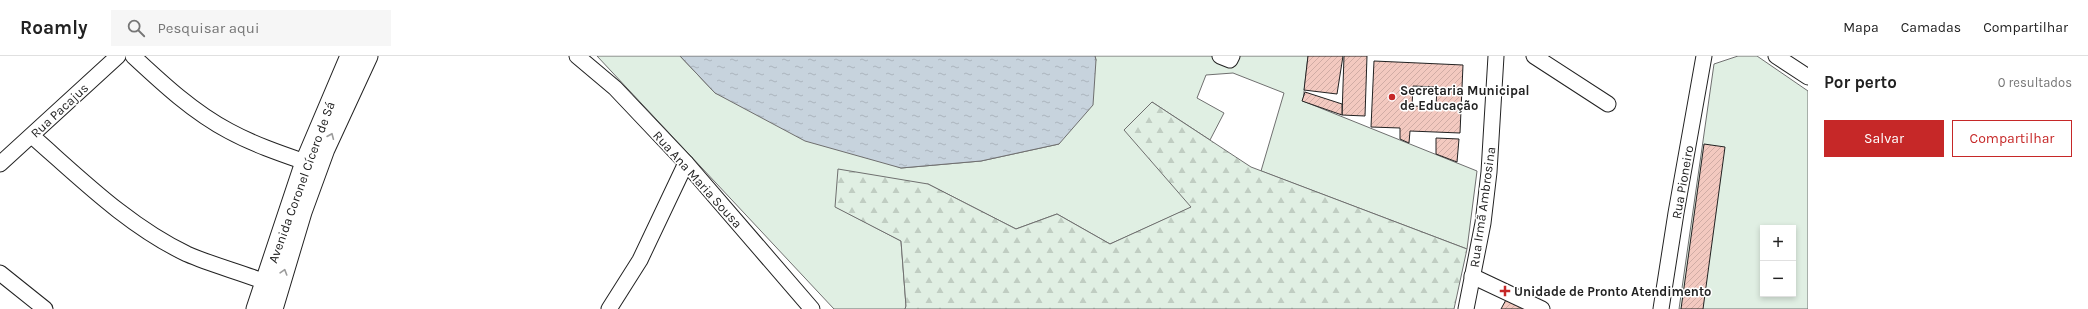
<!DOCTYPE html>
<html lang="pt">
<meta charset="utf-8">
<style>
:root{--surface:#fff;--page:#f6f6f6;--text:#222;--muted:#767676;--line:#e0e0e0;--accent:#c62828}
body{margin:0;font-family:Karla,sans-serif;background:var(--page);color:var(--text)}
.controls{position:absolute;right:12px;bottom:12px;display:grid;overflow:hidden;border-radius:0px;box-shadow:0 2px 6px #0003}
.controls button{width:36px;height:36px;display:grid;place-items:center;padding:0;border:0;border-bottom:1px solid var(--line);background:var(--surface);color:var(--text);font:20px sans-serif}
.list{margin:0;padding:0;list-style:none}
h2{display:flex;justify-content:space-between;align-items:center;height:52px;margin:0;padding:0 16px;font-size:17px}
h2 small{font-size:13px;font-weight:400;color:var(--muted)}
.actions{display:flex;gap:8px;padding:12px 16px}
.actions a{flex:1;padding:9px 0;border:1px solid var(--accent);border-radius:0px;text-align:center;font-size:14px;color:var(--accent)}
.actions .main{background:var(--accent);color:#fff}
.icon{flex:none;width:22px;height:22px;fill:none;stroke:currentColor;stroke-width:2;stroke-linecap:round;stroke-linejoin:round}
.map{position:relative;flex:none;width:1808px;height:253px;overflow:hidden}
header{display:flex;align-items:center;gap:24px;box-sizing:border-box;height:56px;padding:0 20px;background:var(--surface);border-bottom:1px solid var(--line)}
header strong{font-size:19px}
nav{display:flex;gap:22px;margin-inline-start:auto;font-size:14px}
.search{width:280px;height:36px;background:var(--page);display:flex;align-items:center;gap:10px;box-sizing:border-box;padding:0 14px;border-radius:0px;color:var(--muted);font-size:15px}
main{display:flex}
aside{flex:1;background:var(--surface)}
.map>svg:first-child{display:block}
.green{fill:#e0efe3;stroke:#6f6f6f;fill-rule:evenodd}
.forest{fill:url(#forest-firs);stroke:#6f6f6f}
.water{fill:url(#water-ripples);stroke:#6f6f6f}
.building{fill:url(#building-hatch);stroke:#222;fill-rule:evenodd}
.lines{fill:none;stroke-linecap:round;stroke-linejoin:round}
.minor-casing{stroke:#222;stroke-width:17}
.major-casing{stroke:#222;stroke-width:21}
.minor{stroke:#fff;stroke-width:15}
.major{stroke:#fff;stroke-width:19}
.oneway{stroke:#9c9c9c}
.poi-dot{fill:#c62828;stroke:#fff;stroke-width:1.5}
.labels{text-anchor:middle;stroke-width:3;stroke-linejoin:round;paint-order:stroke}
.poi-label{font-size:13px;font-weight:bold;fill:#222;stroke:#fff;text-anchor:start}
.street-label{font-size:13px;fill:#222;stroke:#fff}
</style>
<header>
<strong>Roamly</strong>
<div class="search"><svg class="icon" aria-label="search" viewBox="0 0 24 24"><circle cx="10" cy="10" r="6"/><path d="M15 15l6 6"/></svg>Pesquisar aqui</div>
<nav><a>Mapa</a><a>Camadas</a><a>Compartilhar</a></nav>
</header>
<main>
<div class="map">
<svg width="1808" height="253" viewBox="0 0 1808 253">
<defs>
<pattern id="forest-firs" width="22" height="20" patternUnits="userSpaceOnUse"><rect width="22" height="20" fill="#e0efe3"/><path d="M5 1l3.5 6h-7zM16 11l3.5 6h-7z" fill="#c0cdc2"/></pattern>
<pattern id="water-ripples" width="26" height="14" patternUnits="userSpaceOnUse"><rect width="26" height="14" fill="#c7d3dd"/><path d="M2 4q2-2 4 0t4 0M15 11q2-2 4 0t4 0" fill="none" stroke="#abb5bd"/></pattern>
<pattern id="building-hatch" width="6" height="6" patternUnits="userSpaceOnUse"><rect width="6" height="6" fill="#f3c9c0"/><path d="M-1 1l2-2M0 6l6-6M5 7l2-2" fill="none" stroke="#d0aca5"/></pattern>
</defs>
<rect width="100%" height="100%" fill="#fff"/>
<g class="green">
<polygon points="597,0 680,0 715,37 901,112 981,105 1059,88 1096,4 1095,0 1308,0 1303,45 1477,115 1467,193 1261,115 1284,37 1233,17 1206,19 1197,42 1224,57 1210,84 1152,46 1192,151 1110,188 1057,158 1016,173 928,128 836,151 901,185 906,250 905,253 834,253"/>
<path d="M 1738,0 L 1757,0 L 1808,35 L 1808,253 L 1679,253 L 1714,8 ZM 1763,172 L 1793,172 L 1793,238 L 1763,238 Z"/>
</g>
<polygon class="forest" points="1152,46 1251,111 1467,193 1454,253 905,253 906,250 901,185 835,151 838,113 928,128 1016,173 1057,158 1110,188 1191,151 1124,74"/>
<polygon class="water" points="680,0 1095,0 1096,4 1093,49 1059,88 981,105 901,112 805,85 715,37"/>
<g class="building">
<polygon points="1308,0 1343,0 1337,38 1304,34"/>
<polygon points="1344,0 1367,0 1365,60 1342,59"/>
<path d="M 1374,5 L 1463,9 L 1460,77 L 1410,75 L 1409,87 L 1400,83 L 1400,72 L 1371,71 ZM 1413,30 L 1437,31 L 1436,51 L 1412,50 Z"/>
<polygon points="1305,36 1342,48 1342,59 1302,45"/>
<polygon points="1436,82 1459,83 1457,106 1436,98"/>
<polygon points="1704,88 1725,91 1703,253 1681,253"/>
<polygon points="1508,240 1533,253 1501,253"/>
</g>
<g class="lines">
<g class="minor-casing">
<g id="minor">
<path d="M 133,0 C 162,27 193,56 229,75 C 253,88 279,97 305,106"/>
<polyline points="577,0 615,32 686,107 812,253"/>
<polyline points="1220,0 1230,4 1232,0"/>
<polyline points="1534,0 1608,48"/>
<polyline points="1776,0 1808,21"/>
<path d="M 32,80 C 80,122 128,170 187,198 C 212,209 240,216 265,226"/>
<polyline points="0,108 118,0"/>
<polyline points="0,217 45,253"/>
<polyline points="1472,220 1542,253"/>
<polyline points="609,253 640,204 686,107"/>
<polyline points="1466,253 1483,167 1489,116 1496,0"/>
<polyline points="1661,253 1676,157 1704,0"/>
</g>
</g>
<g class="major-casing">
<g id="major">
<polyline points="256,253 305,106 350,0"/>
<polyline points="273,253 302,156 325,93 368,0"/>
</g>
</g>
<use href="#minor" class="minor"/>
<use href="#major" class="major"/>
</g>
<defs><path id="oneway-chevron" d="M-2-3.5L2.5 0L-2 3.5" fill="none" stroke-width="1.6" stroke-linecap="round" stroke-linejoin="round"/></defs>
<g class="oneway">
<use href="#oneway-chevron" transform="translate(331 80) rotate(-67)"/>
<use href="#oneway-chevron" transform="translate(284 216) rotate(-73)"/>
</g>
<g class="poi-dot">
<circle cx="1392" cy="41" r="4"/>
<path d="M1503 229h4v4h4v4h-4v4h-4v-4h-4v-4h4z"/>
</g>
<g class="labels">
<g class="poi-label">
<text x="1400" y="39">Secretaria Municipal<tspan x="1400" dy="15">de Educação</tspan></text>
<text x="1514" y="240">Unidade de Pronto Atendimento</text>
</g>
<g class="street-label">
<text transform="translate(59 54) rotate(-43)" y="5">Rua Pacajus</text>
<text transform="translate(698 123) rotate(48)" y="5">Rua Ana Maria Sousa</text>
<text transform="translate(301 126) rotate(-70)" y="5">Avenida Coronel Cícero de Sá</text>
<text transform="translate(1682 126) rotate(-80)" y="5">Rua Pioneiro</text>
<text transform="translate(1482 151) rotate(-82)" y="5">Rua Irmã Ambrosina</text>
</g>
</g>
</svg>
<div class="controls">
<button>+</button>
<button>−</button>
</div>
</div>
<aside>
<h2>Por perto<small>0 resultados</small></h2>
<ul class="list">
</ul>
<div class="actions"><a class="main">Salvar</a><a>Compartilhar</a></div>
</aside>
</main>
